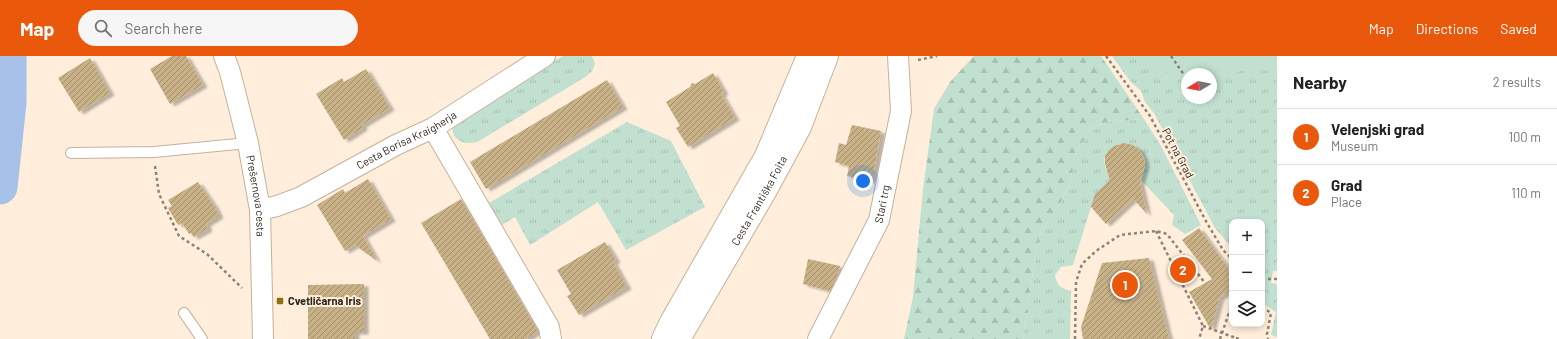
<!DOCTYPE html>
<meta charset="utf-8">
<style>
:root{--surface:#fff;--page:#f6f6f6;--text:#202124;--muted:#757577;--line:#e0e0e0;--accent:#ea580c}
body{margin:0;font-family:Barlow,sans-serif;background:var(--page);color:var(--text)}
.controls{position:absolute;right:12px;bottom:12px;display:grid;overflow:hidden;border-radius:8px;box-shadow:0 2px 6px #0003}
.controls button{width:36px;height:36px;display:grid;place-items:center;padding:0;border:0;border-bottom:1px solid var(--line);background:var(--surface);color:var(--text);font:20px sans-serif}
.compass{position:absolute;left:1181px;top:12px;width:36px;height:36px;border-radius:50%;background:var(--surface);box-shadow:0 2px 6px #0003;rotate:260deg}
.you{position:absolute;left:863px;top:125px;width:14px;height:14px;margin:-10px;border:3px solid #fff;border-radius:50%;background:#1a73e8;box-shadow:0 0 0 6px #1a73e833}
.badge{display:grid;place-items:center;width:26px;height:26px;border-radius:50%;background:var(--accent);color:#fff;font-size:13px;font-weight:700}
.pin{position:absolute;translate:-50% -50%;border:2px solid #fff;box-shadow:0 1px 4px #0006}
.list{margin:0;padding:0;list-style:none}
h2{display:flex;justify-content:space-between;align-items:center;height:52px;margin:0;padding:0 16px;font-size:17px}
h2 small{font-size:13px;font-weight:400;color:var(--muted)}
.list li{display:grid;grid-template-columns:26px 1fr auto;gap:12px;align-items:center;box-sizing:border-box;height:56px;padding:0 16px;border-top:1px solid var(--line)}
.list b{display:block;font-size:15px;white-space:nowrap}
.list p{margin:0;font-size:13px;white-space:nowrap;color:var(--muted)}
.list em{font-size:13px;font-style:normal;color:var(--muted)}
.icon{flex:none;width:22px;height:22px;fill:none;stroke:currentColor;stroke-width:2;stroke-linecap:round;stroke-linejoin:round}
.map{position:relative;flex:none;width:1277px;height:283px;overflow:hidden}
header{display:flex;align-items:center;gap:24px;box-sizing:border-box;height:56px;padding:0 20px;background:var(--accent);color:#fff}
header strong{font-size:19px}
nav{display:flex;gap:22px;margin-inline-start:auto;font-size:14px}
.search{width:280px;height:36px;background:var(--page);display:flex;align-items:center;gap:10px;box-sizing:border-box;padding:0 14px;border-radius:22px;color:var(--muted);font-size:15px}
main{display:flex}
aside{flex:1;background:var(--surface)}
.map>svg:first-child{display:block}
.grass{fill:url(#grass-tufts)}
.forest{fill:url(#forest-firs)}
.park{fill:#c2e0cf}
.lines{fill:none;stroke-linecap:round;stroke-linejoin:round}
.river{stroke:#a8c1e8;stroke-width:35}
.building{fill:url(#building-hatch);filter:url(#shadow)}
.lane-casing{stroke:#c4b29b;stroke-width:12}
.street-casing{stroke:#c4b29b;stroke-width:22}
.secondary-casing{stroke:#c4b29b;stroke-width:24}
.path{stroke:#8d8274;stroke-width:2.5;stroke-dasharray:3 3;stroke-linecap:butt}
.lane{stroke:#fff;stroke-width:10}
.street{stroke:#fff;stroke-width:20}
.secondary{stroke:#fff;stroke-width:22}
.path-bridge{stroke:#8d8274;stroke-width:2.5;stroke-dasharray:3 3;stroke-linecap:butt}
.poi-dot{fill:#916e14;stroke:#feeedb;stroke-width:1.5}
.labels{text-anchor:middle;stroke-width:4;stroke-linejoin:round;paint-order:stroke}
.street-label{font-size:11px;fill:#2e271e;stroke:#feeedb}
.poi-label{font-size:11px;font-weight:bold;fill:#2e271e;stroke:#feeedb;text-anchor:start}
</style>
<header>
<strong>Map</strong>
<div class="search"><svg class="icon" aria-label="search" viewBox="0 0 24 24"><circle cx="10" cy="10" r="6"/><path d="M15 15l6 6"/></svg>Search here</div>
<nav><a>Map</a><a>Directions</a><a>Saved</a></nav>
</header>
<main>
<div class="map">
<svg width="1277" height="283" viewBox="0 0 1277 283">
<defs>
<pattern id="grass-tufts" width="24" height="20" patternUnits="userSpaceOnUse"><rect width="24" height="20" fill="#c2e0cf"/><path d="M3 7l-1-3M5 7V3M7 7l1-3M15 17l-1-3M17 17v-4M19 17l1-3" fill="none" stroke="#a7c0b1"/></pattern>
<pattern id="forest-firs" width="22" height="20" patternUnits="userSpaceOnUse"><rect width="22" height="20" fill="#c2e0cf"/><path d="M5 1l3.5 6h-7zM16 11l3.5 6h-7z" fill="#a7c0b1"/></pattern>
<pattern id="building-hatch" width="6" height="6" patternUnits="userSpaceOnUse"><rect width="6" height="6" fill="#c8b087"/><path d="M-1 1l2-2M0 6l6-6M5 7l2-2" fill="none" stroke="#a38f6e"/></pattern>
<filter id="shadow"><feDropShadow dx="4.5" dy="2.5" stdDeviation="1" flood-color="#0004"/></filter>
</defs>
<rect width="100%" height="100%" fill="#feeedb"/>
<g class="grass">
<path d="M 563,0 L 592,0 L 595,8 L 592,15 L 587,20 L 477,86 C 460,91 444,77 458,63 Z"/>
<path d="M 1112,0 L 1166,0 C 1176,14 1187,23 1187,42 L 1211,42 L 1211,18 L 1277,9 L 1277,215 L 1273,215 L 1271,227 L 1277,228 L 1277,281 L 1271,279 L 1276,256 L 1262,247 L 1262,166 L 1232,166 L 1232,192 L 1215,172 L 1154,57 L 1145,46 L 1141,35 L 1130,25 Z"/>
<path d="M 1144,63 L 1161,90 L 1201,169 L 1185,178 L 1172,169 L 1174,159 L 1138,121 C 1144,116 1146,110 1144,102 C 1134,71 1085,96 1113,122 L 1091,151 L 1073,209 L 1061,211 L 1055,219 C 1057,230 1060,232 1071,235 L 1070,283 L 1023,283 L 1035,202 L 1041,175 L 1053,159 L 1069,130 L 1076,96 L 1091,72 L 1106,66 Z"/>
<polygon points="627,66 671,85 705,151 626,194 598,146 530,189 515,161 502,169 489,147"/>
</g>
<polygon class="forest" points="974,0 1101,0 1144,63 1106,66 1091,72 1076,96 1069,130 1053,159 1041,175 1035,202 1023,283 904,283 913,241 923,133 934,53 950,26"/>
<path class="park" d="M 1138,0 L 1277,0 L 1277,16 C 1255,12 1232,16 1211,20 L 1211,18 L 1187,18 L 1187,26 L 1185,26 Z"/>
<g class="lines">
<polyline class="river" points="0,131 9,47 9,0"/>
</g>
<g class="building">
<polygon points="172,0 186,0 203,29 170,48 150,13"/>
<polygon points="90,2 110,37 79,56 58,22"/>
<polygon points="366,13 390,52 362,69 363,72 344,84 316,38 342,22 344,26"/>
<polygon points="713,17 724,36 721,38 735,62 688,91 676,72 680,70 666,46 690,31 692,27 695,28"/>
<polygon points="607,24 623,51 486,133 470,106"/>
<polygon points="852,69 881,75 872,125 847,120 849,110 835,106 839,87 846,89"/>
<polygon points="1124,87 1133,89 1140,94 1144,102 1145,109 1140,127 1147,158 1133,143 1106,168 1091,151 1095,138 1110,124 1105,108 1105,100 1109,94 1114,90"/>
<polygon points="368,123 391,163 363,180 377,205 355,189 345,195 317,149 343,133 345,137"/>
<polygon points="198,126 215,151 219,160 206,168 208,173 194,181 191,177 189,178 182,167 178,169 168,152 172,150 168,144"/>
<polygon points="461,143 538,275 526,283 490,283 421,167"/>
<polygon points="1199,172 1231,216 1232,220 1232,231 1229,236 1220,241 1211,274 1189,236 1212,223 1182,184"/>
<polygon points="605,186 616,204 613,206 627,231 579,259 567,240 571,238 557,214"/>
<polygon points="1149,202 1169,283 1083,283 1081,271 1102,207"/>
<polygon points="808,203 840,210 837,222 830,235 803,228"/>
<polygon points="364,228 364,276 355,276 355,283 308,283 308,229"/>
</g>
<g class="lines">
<g class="lane-casing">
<g id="lane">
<polyline points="71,97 154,96 248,87"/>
<polyline points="184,257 202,283"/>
</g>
</g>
<g class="street-casing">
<g id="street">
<path id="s1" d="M 224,0 L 230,16 L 248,87 L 260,154 L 263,283"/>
<polyline points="433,72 549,271 551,283"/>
<path id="s2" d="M 260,154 L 277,150 L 301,141 L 396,89 L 433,72 L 545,0"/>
<path id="s3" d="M 818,283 L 879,164 L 901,55 L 898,0"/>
</g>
</g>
<g class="secondary-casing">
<g id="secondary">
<polyline points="663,283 671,266 766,100 808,0"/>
<path id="s4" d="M 679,283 L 766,134 L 800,71 L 827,0"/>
</g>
</g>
<g class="path">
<polyline points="1106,0 1150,60 1207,167 1223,194 1232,203"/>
<polyline points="1171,0 1187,23"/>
<polyline points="918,4 937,0"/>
<polyline points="155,110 159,138 179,180 207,198 242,232"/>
<polyline points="1156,175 1203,270 1199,283"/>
<polyline points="1262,223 1277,223"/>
<polyline points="1262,251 1271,257 1267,278 1268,283"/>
<polyline points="1236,282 1239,283"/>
<polyline points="1075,283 1076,226 1082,208 1096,195 1120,179 1156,175 1167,178 1205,227"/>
<polyline points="1220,283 1232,248"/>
</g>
<use href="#lane" class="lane"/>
<use href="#street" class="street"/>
<use href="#secondary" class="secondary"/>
<polyline class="path-bridge" points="1203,270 1236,282"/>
</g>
<rect class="poi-dot" x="276" y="241" width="8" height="8" rx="2"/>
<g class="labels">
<g class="street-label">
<text dy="4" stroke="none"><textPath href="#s2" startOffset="163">Cesta Borisa Kraigherja</textPath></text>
<text transform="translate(1178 97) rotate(62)" y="4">Pot na Grad</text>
<text dy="4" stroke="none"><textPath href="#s1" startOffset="144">Prešernova cesta</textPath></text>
<text dy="4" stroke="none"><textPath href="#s4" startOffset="160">Cesta Františka Foita</textPath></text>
<text dy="4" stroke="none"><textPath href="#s3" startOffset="150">Stari trg</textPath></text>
</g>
<g class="poi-label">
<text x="288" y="249">Cvetličarna Iris</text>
</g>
</g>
</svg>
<div class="controls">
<button>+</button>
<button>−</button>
<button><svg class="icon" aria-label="layers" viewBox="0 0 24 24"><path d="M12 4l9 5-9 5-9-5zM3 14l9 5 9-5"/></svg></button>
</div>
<svg class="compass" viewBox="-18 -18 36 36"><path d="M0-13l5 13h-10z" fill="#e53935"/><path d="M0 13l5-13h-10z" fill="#757577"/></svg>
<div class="you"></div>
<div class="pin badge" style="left:1125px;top:229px">1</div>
<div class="pin badge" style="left:1183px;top:214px">2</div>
</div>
<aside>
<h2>Nearby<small>2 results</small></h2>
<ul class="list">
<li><span class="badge">1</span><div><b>Velenjski grad</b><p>Museum</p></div><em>100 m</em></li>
<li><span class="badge">2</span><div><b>Grad</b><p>Place</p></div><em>110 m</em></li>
</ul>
</aside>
</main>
